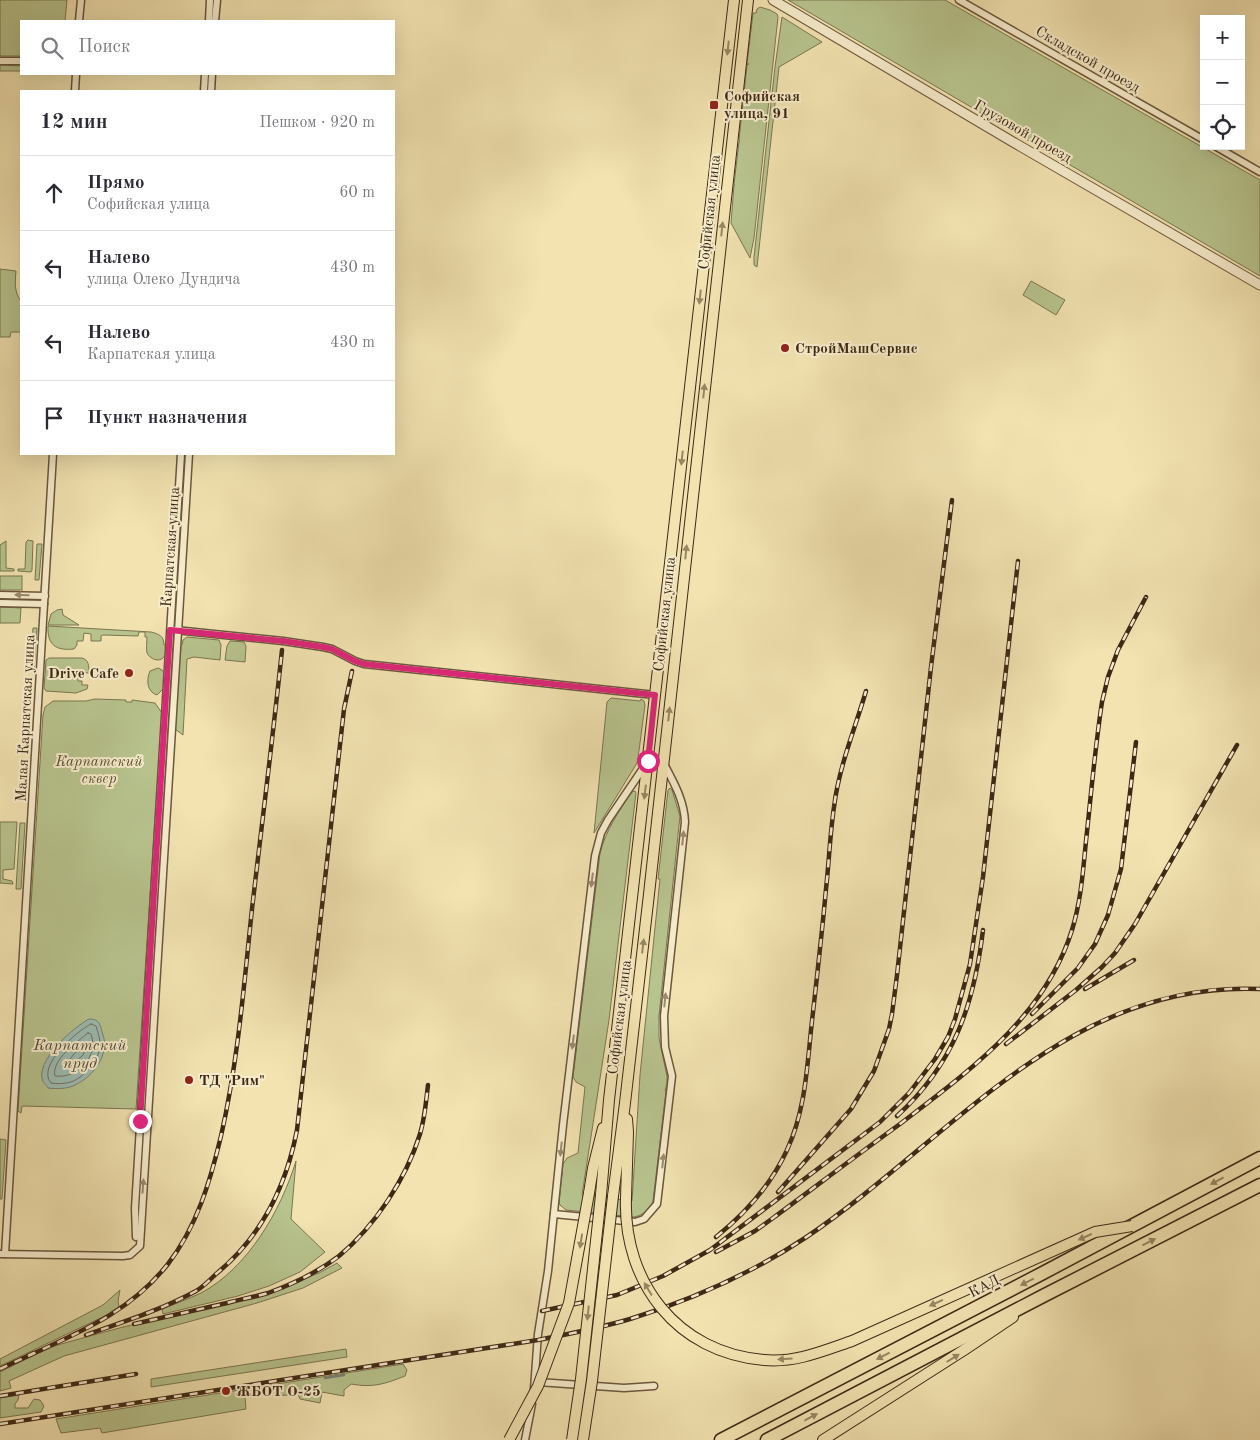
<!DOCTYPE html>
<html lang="ru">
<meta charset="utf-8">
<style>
:root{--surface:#fff;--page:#f2f2f3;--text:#2b2b33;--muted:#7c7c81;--line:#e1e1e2}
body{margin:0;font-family:"Old Standard TT",serif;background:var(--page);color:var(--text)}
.controls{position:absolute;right:15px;top:15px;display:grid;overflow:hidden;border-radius:0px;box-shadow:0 5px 20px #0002}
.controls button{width:45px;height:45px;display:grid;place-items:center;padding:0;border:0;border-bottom:1px solid var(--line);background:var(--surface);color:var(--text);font:25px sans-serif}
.stop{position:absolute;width:15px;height:15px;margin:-11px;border:4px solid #db2777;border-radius:50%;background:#fff}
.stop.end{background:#db2777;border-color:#fff;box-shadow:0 1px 5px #0008}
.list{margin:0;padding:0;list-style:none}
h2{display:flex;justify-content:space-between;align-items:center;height:65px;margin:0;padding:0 20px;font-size:21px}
h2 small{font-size:16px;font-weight:400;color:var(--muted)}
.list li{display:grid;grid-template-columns:32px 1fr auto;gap:15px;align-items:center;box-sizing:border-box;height:75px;padding:0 20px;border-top:1px solid var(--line)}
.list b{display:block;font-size:19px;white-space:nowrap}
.list p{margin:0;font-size:16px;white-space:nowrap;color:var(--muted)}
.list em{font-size:16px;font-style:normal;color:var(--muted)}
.icon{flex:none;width:28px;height:28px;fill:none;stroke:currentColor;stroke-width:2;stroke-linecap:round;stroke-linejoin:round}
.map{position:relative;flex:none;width:1260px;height:1440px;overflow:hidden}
.search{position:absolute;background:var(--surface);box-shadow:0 5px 20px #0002;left:20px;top:20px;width:375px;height:55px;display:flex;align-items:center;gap:12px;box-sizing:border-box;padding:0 18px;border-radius:0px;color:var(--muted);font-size:19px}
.panel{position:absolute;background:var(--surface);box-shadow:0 5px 20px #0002;left:20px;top:90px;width:375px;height:365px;border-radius:0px}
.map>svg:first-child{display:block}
.green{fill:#b8c48e;stroke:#7b7652}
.water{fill:#9dbdb3;stroke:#778174}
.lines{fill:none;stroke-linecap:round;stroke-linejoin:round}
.shore{stroke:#6e7264;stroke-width:1}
.stream{stroke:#778174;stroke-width:2.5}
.minor-casing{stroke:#6b573c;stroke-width:9}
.tertiary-casing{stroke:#6b573c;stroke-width:11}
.primary-casing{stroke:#3e2815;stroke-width:12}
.motorway-casing{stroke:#3e2815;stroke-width:15}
.minor{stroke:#f7edcc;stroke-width:6}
.tertiary{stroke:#f7edcc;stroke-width:9}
.primary{stroke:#f2e3b1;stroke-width:10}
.motorway{stroke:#f2e3b1;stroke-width:12}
.rail-casing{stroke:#3e2815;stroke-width:4.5}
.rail{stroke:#f7edcc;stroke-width:2.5;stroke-dasharray:8;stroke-linecap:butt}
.primary-bridge-casing{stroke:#3e2815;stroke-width:12;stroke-linecap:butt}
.primary-bridge{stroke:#f2e3b1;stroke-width:10}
.oneway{fill:#988663}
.oneway2{fill:#9a8a70}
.route{stroke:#db2777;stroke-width:6}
.poi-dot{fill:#8f2418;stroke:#f7edcc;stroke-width:2}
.labels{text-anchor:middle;stroke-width:4;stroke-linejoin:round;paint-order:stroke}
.street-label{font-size:15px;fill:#3e2815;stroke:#f7edcc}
.poi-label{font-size:15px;font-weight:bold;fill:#3e2815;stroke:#f7edcc;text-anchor:start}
.park-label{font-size:15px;font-style:italic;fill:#5c4f33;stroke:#f7edcc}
.water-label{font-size:16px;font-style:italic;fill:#564d3c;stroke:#f7edcc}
</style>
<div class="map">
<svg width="1260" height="1440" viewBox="0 0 1260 1440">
<rect width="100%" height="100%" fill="#f2e3b1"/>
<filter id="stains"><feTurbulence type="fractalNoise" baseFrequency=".004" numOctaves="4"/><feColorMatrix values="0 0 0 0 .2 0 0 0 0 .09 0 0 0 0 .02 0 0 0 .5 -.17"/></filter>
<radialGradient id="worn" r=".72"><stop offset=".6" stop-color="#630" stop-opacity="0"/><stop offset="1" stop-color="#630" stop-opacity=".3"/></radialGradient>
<g class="green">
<polygon points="0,0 67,0 65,21 21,21 21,56 0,56"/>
<polygon points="788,0 945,0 1260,180 1260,276"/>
<polygon points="760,7 770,10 777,14 778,17 754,238 750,258 731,223 734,185 735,185 734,184 739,142 740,141 739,140 747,65 749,64 747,64 753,13 756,13 757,9"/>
<polygon points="782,17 822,42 779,67 757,267 754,265 754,257 775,67"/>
<polygon points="0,65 21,66 21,71 0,71"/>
<path d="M 0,269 L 16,271 C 15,282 14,292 21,301 L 21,332 L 11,332 L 10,337 L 0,337 Z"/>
<polygon points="1031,281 1065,300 1056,315 1023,295"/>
<polygon points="28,540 33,541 32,570 31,572 18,571 18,569 25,569 26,542"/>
<polygon points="6,541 6,568 14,569 14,571 0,571 0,545"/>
<polygon points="37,544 42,544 39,580 35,580"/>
<rect x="0" y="576" width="22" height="14"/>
<polygon points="0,607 21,608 20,623 0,623"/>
<polygon points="62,609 63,615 79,625 48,625 51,614 57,610"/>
<path d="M 48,626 L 151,632 C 159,634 164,636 164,645 L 166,645 C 166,649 166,654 164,657 C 159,663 150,659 147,653 C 146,649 147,642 147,637 L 145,637 L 145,632 L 139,632 L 138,636 L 103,635 L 101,636 L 101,641 L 91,641 L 91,634 L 84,633 L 83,641 L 77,641 L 77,645 L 74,649 C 56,651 47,645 48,626 Z"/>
<polygon points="33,628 37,628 34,671 30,671"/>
<polygon points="187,637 219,640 221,645 220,660 194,657 187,659 183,735 175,729 180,645 182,645 183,640"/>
<polygon points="230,641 244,642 246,646 245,662 225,660 227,646"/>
<path d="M 49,658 L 82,658 C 89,660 89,666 89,673 L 78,672 L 78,681 L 82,681 L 82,685 L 88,685 L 87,689 L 76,693 L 46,691 L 44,688 L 46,660 Z"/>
<path d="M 158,668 L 162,670 L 165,675 L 164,688 L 157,695 C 147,692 146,680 150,671 Z"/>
<polygon points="611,698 640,701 641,699 644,701 645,705 638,758 637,763 594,833 607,702"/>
<polygon points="95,699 126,700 126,702 132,702 132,700 155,703 162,713 136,1109 22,1106 21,1113 18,1111 43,715 45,707 53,701 86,701"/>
<path d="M 670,788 L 672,790 L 680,816 L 659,1016 L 659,1038 L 667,1076 L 667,1083 L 665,1091 L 666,1091 L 653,1201 C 650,1210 642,1216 633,1217 L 566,1210 L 560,1205 L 559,1203 L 563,1164 L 567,1158 L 578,1153 L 585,1087 L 576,1082 L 573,1077 L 600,853 C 606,830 619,811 632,792 L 635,791 L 636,793 L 609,1020 L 582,1195 L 632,1201 L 640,1075 L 660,879 L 658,879 L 668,790 Z"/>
<polygon points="0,822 17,822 14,869 3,870 3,879 12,881 13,884 0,883"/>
<polygon points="20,823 25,823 21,889 16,889"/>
<polygon points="0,1139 6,1140 2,1199 0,1199"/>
<path d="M 296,1161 L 291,1219 L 325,1252 L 300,1272 L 269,1286 L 238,1296 L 163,1314 L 162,1309 C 175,1304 188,1299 201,1293 C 248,1268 281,1210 296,1161 Z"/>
<polygon points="337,1263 342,1268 303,1288 257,1303 64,1356 9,1381 11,1388 0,1391 0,1372 51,1347 68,1342 123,1327 254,1298 319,1273"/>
<polygon points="120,1290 118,1301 119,1307 109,1314 0,1366 0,1359 103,1305"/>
<polygon points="346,1349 347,1357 151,1387 151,1379"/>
<path d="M 403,1364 L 407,1370 L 405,1376 C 385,1384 373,1388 351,1384 L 344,1390 L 344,1396 L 322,1392 L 320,1403 L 300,1399 L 298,1394 L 276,1396 L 275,1391 L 245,1397 L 246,1409 L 102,1433 L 100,1428 L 61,1433 L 56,1419 Z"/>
<polygon points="19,1395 18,1400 15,1404 15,1408 28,1408 34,1399 40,1400 44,1406 41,1412 0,1418 0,1398"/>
</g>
<path class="water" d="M 89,1019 C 101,1019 100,1026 103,1035 C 110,1054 93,1077 75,1085 C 68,1089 56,1089 48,1088 C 48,1087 43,1082 43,1082 C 34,1061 74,1027 89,1019 Z"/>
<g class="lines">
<g class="shore">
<path d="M 91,1024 L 96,1026 C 98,1032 100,1039 100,1046 C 99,1060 85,1077 71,1082 C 64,1084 57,1084 51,1083 C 36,1066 77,1031 91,1024 Z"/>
<path d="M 88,1033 L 91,1034 C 99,1056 78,1079 55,1076 C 51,1060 77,1042 88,1033 Z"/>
<polygon points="82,1047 85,1050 83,1055 71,1066 68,1066 67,1063 74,1054"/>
</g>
<polyline class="stream" points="325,1378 344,1375"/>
<g class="minor-casing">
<g id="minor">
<polyline points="959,0 1204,140"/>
<polyline points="79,21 81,0"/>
<polyline points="209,21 210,0"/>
<polyline points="215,21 217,0"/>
<polyline points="0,61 21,61"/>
<polyline points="75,91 76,74"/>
<polyline points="204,91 205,74"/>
<polyline points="211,91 212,74"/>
<polyline points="1215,146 1260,172"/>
<polyline points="0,595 45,596"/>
<polyline points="0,603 44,604"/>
<polyline points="175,630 283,641 323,647 332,649 355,661 364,664 655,695"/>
<path d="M 554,1214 L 635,1222 L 644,1219 L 657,1204 L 672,1076 L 665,1047 L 664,1016 L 685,822 C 684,800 674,783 664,764"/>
<polyline points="136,1237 135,1208 181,454"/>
<polyline points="0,1254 123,1256 130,1255 140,1246 189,454"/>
<polyline points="5,1254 53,454"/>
<polyline points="538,1382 624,1388 654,1386"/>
<polyline points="534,1389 538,1334 548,1271 563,1125 595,856 601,833 608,820 646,764"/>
<polyline points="525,1440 532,1404"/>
</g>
</g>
<g class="tertiary-casing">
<polyline id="tertiary" points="773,0 1013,142 1260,285"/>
</g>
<g class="primary-casing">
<g id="primary">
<polyline points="589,1193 593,1168 603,1128"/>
<polyline points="601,1195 609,1100 734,0"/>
<polyline points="613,1196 625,1103 649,894 748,0"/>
<polyline points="626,1198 628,1132 627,1119"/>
<polyline points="823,1440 964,1350 1013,1317"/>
</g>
</g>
<g class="motorway-casing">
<g id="motorway">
<polyline points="721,1440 1041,1274 1260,1158"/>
<polyline points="767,1440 1043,1296 1260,1185"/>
</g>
</g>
<use href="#minor" class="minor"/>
<use href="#tertiary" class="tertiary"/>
<use href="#primary" class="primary"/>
<use href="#motorway" class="motorway"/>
<g class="rail-casing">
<g id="rail">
<polyline points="1085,989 1134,960"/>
<polyline points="1032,1014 1078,968 1095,944 1108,915 1121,869 1136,742"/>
<polyline points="1006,1044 1076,990 1102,967 1115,953 1135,924 1237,745"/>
<path d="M 897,1116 C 954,1064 974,1005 983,930"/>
<polyline points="778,1192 851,1109 874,1071 889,1029 892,1014 897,975 931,667 952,500"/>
<path d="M 716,1237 C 746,1213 771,1185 787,1150 C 806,1109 807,1065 812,1021 C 817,977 822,933 826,889 C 829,862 830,834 834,807 C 839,766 855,729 866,691"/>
<path d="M 716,1252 L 755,1231 L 773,1218 C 815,1187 857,1155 900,1124 C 969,1071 1045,1017 1072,930 C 1081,901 1083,871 1086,841 C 1091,795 1095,748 1102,702 L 1108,677 L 1118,650 L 1146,597"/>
<polyline points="542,1311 617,1295 663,1276 710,1250 880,1122 909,1093 935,1059 948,1037 955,1019 970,964 983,877 1018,561"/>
<path d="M 134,1324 C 165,1317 196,1310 227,1303 C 241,1299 255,1297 268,1293 C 293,1284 318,1272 339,1256 C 375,1226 406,1179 420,1134 C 425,1118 426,1101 428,1085"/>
<path d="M 86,1335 C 123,1322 161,1310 196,1291 C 203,1287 210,1280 216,1274 C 261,1237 286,1187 297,1130 L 344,709 L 352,671"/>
<path d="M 28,1356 C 82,1331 130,1312 168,1264 C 197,1226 210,1182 221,1136 C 238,1061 244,985 252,909 C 262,823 273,736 282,650"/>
<polyline points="0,1369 34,1353"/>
<polyline points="0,1396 136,1374"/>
<path d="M 0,1424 L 538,1340 C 569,1334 600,1328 630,1319 C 691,1300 752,1273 805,1238 C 951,1140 1066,980 1260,989"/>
</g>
</g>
<use href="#rail" class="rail"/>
<g class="primary-bridge-casing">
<g id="primary-bridge">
<path d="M 626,1198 C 623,1282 677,1353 764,1360 C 795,1363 823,1351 852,1341 L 1095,1232 L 1132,1226"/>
<polyline points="509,1440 538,1386 569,1303 589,1193"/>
<polyline points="572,1440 581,1379 601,1195"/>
<polyline points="583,1440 592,1381 613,1196"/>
</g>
</g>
<use href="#primary-bridge" class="primary-bridge"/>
</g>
<defs><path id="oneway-solid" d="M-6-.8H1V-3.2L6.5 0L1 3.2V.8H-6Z" transform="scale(1.25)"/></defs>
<g class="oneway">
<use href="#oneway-solid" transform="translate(728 48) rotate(96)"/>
<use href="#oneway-solid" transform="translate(722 229) rotate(-84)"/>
<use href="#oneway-solid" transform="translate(700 297) rotate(96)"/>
<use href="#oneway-solid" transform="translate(704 391) rotate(-84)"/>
<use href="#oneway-solid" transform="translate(682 458) rotate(96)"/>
<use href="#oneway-solid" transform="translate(686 552) rotate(-84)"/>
<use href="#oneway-solid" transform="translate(669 714) rotate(-84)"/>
<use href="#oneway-solid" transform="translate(645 792) rotate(97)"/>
<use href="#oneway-solid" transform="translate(643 946) rotate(-83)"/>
<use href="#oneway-solid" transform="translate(1217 1181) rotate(152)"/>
<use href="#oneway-solid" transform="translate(1085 1237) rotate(156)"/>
<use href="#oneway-solid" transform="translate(581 1241) rotate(99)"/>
<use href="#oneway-solid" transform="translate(1149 1242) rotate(-27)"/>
<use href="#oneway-solid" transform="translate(1027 1282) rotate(153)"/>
<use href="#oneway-solid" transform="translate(648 1289) rotate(-121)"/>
<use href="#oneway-solid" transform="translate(936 1303) rotate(156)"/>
<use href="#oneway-solid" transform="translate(588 1313) rotate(96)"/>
<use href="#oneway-solid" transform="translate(883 1356) rotate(153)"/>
<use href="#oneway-solid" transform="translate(953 1358) rotate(-32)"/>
<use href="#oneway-solid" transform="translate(785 1359) rotate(176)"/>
<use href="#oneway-solid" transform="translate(811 1417) rotate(-28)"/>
</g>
<g class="oneway2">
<use href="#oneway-solid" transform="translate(22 595) rotate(-179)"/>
<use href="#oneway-solid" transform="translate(683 838) rotate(-84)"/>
<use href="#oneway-solid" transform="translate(592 880) rotate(97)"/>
<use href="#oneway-solid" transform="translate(665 1000) rotate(-84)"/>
<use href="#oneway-solid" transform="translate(573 1042) rotate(97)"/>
<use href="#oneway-solid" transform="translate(561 1149) rotate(96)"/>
<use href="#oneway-solid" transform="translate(663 1161) rotate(-84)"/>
<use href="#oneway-solid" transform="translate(143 1186) rotate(-86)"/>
</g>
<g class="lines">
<polyline class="route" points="140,1121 170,630 283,641 323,647 332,649 355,661 364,664 655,695 648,761"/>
</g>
<g class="poi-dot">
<rect x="709" y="100" width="10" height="10" rx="2.5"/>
<circle cx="785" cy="348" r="5"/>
<circle cx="129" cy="673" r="5"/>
<circle cx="189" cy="1080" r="5"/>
<circle cx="226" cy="1391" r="5"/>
</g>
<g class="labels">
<g class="street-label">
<text transform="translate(1088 59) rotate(30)" y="5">Складской проезд</text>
<text transform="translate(1023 131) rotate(30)" y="5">Грузовой проезд</text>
<text transform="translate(709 212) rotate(-84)" y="5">Софийская улица</text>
<text transform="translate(170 547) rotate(-86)" y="5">Карпатская улица</text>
<text transform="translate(664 614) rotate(-84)" y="5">Софийская улица</text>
<text transform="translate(25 718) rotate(-87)" y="5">Малая Карпатская улица</text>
<text transform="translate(619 1017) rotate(-83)" y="5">Софийская улица</text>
<text transform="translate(984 1286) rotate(-27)" y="5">КАД</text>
</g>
<g class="poi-label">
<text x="724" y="101">Софийская<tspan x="724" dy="17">улица, 91</tspan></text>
<text x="795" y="353">СтройМашСервис</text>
<text x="119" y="678" text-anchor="end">Drive Cafe</text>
<text x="199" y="1085">ТД "Рим"</text>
<text x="236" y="1396">ЖБОТ О-25</text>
</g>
<g class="park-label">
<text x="99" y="766">Карпатский<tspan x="99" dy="17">сквер</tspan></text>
</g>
<g class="water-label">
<text x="80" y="1050">Карпатский<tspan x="80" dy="18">пруд</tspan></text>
</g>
</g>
<rect width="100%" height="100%" filter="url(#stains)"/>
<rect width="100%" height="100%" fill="url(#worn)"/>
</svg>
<div class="controls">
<button>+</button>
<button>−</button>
<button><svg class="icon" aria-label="locate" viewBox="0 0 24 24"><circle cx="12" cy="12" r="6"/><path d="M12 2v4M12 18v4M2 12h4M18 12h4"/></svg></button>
</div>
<div class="stop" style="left:648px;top:761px"></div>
<div class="stop end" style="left:140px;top:1121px"></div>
<div class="search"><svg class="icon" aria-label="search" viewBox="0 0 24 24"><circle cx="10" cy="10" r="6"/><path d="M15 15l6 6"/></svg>Поиск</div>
<section class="panel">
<h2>12 мин<small>Пешком · 920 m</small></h2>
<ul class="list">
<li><svg class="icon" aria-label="ahead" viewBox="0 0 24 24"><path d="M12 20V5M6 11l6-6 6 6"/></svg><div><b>Прямо</b><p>Софийская улица</p></div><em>60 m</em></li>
<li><svg class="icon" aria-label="left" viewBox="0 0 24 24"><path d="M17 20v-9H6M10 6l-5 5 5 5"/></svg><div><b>Налево</b><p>улица Олеко Дундича</p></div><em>430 m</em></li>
<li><svg class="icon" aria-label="left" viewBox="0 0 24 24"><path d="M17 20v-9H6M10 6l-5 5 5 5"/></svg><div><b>Налево</b><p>Карпатская улица</p></div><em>430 m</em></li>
<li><svg class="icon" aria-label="arrive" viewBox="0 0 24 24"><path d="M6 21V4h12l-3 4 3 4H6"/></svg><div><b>Пункт назначения</b></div></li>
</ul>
</section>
</div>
